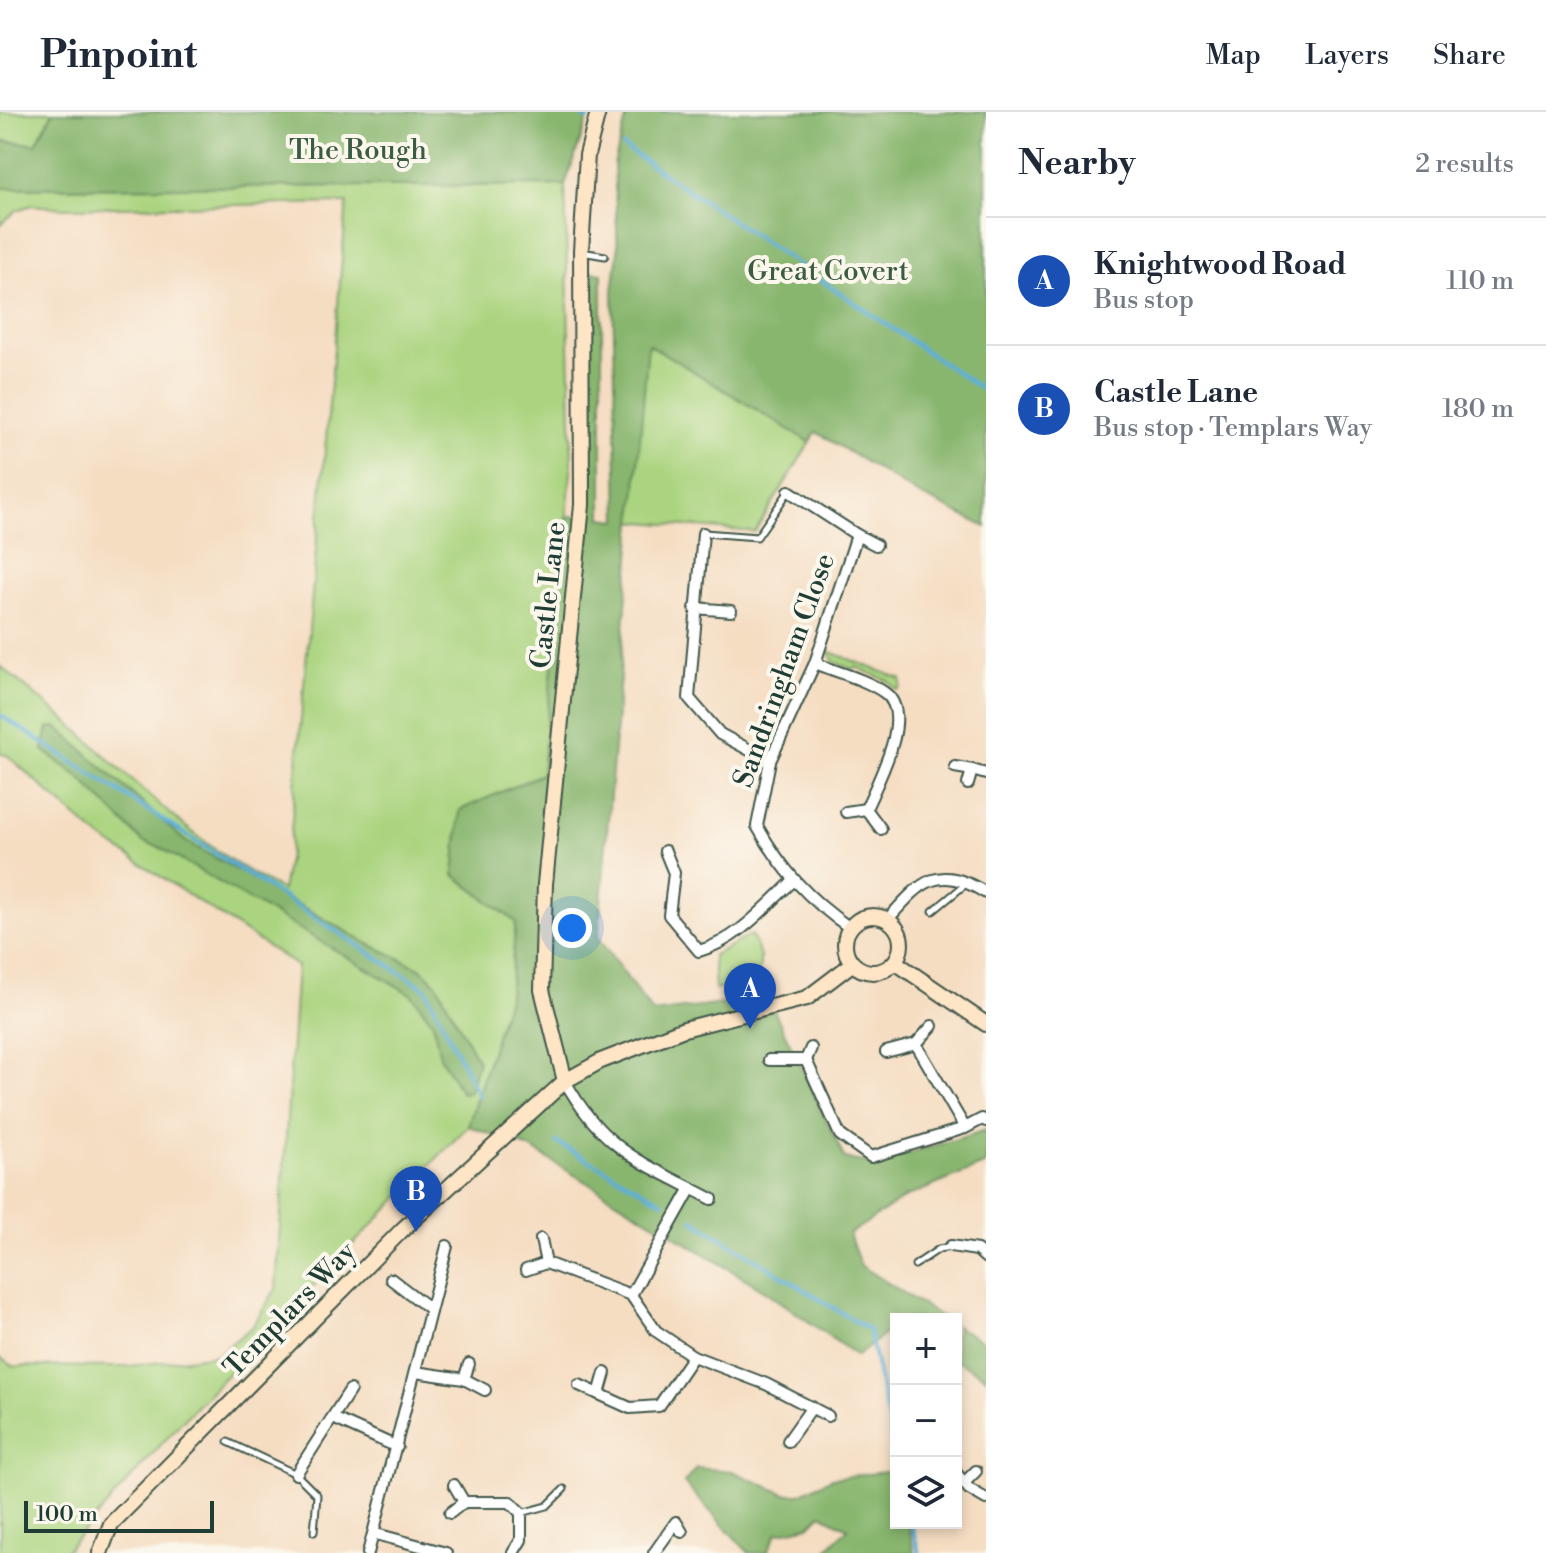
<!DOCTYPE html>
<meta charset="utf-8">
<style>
:root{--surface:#fff;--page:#f6f6f7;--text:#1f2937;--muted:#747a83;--line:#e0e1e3;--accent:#0b8043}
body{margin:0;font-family:"Libre Bodoni",serif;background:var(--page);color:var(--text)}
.controls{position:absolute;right:24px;bottom:24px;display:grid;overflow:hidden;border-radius:0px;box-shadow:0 4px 12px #0003}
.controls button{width:72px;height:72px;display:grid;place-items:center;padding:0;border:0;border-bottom:2px solid var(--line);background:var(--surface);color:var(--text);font:40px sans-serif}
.scale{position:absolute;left:24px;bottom:20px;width:190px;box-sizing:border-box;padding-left:8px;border:4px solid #1f3d34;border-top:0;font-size:22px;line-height:28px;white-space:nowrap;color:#1f3d34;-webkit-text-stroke:6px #fbf7ec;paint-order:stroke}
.you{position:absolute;left:572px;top:816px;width:28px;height:28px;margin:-20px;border:6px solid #fff;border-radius:50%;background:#1a73e8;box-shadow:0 0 0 12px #1a73e833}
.badge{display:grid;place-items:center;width:52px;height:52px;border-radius:50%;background:var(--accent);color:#fff;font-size:26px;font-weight:700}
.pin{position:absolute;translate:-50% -66px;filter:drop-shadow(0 2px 4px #0008)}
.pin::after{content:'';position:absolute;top:42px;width:28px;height:24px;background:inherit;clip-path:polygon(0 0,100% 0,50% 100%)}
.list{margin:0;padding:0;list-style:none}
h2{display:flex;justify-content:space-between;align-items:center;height:104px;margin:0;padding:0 32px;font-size:34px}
h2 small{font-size:26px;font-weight:400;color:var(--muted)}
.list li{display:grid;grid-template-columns:52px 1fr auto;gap:24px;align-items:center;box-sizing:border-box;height:128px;padding:0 32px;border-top:2px solid var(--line)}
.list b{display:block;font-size:30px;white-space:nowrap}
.list p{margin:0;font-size:26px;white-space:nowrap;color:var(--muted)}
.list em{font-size:26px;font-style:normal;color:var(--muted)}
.icon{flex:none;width:44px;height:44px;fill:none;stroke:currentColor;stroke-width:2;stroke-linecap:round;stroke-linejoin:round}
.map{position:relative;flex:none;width:986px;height:1441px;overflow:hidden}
header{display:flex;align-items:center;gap:48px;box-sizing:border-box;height:112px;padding:0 40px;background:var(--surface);border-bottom:2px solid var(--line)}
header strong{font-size:38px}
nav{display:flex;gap:44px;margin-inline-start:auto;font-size:28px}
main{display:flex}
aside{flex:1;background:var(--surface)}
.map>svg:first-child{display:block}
.green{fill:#abd480;stroke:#65885a;stroke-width:2}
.forest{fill:#88b66e;stroke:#547a51;stroke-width:2}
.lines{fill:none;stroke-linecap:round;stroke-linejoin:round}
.stream{stroke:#5dafd8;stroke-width:4}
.lane-casing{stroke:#3f5549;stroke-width:9}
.street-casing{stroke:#3f5549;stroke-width:14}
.secondary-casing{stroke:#3f5549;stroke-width:18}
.lane{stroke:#fff;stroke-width:5}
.street{stroke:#fff;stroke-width:10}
.secondary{stroke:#fde5c5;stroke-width:14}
.labels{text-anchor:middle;stroke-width:8;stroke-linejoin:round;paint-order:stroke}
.park-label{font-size:28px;fill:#3b5b43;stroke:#fbf7ec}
.street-label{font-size:28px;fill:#1f3d34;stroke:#fbf7ec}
</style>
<header>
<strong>Pinpoint</strong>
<nav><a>Map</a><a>Layers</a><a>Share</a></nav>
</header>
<main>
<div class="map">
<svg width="986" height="1441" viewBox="0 0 986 1441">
<rect width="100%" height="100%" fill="#fbf7ec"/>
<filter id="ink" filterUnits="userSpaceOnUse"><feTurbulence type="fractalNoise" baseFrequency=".0125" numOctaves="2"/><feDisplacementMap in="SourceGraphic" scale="16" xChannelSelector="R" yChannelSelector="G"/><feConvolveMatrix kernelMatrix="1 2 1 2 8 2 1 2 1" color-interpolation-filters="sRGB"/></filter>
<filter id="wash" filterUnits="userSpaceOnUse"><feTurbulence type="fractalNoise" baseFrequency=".006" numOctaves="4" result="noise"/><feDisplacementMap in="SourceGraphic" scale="32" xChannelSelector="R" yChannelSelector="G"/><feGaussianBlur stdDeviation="1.8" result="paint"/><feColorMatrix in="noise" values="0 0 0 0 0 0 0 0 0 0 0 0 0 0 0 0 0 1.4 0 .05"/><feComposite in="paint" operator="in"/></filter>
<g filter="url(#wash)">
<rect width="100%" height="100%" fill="#f5ddc2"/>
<g class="green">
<polygon points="0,0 53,0 36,32 0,29"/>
<path d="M 565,73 L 572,349 L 542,662 L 460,699 L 454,763 L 516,810 L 509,883 L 468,1014 L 183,1308 L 64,1441 L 0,1441 L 0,1246 L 14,1254 L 122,1255 L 217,1243 L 253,1214 L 276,1177 L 297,854 L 94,721 L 7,643 L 0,642 L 0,554 C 25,575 51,595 76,617 C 143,677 200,737 282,778 L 289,742 L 347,91 L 64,96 L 32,93 L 17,98 L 0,113 L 0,76 Z"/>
<polygon points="648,231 810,330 755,420 631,409"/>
<polygon points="828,539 901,567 901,575 897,578 888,569 856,555 852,557 834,550"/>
<path d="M 751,823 C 761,841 763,849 756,869 L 715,878 L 713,843 Z"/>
</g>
<g class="forest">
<polygon points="53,0 590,0 565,73 0,76 0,29 36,32"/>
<polygon points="628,0 986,0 986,415 918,382 816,320 810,330 648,232 598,826 653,901 768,886 845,1047 875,1052 986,1018 986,1052 906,1085 849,1122 860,1153 944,1207 896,1207 896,1213 857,1244 767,1180 530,1036 468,1014 509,883 516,810 454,763 460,698 542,662 566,404 585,405 588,160 602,161 602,406 618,408 613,179 618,140 614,52"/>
<polygon points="57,615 185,729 371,833 420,856 437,872 478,949 469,980 462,981 440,945 433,911 412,883 159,735 143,730 79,665 43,638 48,616"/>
<polygon points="956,1214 986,1231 986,1265 956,1248"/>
<polygon points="696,1356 732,1359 785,1382 800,1382 832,1366 894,1359 896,1411 908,1411 914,1441 823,1441 848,1416 821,1402 809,1414 777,1421 767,1441 749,1441 684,1371"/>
</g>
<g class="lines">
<g class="stream">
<polyline points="574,0 588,7"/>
<polyline points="623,34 986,280"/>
<polyline points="0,603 426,877 479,985"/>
<polyline points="556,1030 663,1090"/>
<polyline points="693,1108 869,1218 896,1345"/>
<polyline points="911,1411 919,1441"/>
</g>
</g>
</g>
<g filter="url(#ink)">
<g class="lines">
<g class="lane-casing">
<g id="lane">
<polyline points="582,140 605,144"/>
<polyline points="704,421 757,425 789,379"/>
<polyline points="933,799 967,771"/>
<polyline points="915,1153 939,1137 950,1135"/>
<polyline points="228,1330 296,1362 317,1383 314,1420"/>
<polyline points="521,1401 547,1394 564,1377"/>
</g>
</g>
<g class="street-casing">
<g id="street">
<polyline points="789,379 857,423"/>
<polyline points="703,421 689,586 720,622 770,649"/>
<polyline points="695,496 731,499"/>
<path d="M 815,551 C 836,560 866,567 885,581 C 915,603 877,670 866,697 L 881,717"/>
<polyline points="955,655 972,658"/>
<polyline points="968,672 972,658 986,662"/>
<polyline points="846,700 866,697"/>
<path d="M 665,739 L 674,761 L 669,803 L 699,839 C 738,828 764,796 793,769"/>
<path d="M 888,807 C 922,769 937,751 986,781"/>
<path d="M 850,816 C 808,787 782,758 757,714 L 770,649 L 815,551 L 857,423 L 876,433"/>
<polyline points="916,932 932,914"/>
<polyline points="886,940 916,932 965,1016 982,1007 986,1009"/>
<polyline points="769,948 806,948 840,1023 871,1045 965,1016"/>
<polyline points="806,948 811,936"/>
<path d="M 565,969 C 604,1040 644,1051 712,1087"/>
<polyline points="541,1127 546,1151 631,1183 656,1219 693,1244 766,1272 828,1304"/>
<polyline points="951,1134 977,1138 986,1146"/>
<polyline points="526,1158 546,1151"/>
<polyline points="391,1167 430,1197"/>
<polyline points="631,1183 691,1076"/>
<polyline points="415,1260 464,1267 469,1252"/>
<polyline points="464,1267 485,1278"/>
<polyline points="579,1273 630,1296 659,1294 693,1244"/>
<polyline points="599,1282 605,1261"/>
<polyline points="333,1306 397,1335"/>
<polyline points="788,1329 812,1295"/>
<polyline points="956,1361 969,1377 986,1387"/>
<polyline points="296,1362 350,1278"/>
<polyline points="964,1371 976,1359"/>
<polyline points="454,1373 464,1390 510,1390 521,1401 521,1428 513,1441"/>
<polyline points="450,1401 464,1390"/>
<polyline points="376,1422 446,1441"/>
<polyline points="368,1441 447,1134"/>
<polyline points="654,1441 676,1410 682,1420"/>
</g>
</g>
<g class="secondary-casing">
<g id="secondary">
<circle cx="873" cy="832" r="28"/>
<polyline points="895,850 986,912"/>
<polyline points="565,969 542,878 545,772 582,393 581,139 587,43 598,0"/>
<polyline points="100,1441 111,1412 402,1118 565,969 601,949 684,917 807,886 852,852"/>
</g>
</g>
<use href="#lane" class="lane"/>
<use href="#street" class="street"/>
<use href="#secondary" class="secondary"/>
</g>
</g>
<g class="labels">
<g class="park-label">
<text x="358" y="47">The Rough</text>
<text x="828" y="168">Great Covert</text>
</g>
<g class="street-label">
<text transform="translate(547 483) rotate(-84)" y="10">Castle Lane</text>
<text transform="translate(783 558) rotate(-70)" y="10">Sandringham Close</text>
<text transform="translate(289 1197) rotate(-46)" y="10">Templars Way</text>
</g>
</g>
</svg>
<div class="controls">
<button>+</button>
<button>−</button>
<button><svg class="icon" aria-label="layers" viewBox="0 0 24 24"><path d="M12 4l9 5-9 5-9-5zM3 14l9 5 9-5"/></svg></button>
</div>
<div class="scale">100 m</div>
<div class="you"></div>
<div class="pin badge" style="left:750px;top:917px;background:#1a4fb4">A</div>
<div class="pin badge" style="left:416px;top:1120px;background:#1a4fb4">B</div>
</div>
<aside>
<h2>Nearby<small>2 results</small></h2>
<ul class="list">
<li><span class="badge" style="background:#1a4fb4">A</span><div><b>Knightwood Road</b><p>Bus stop</p></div><em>110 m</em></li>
<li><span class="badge" style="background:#1a4fb4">B</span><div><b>Castle Lane</b><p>Bus stop · Templars Way</p></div><em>180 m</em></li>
</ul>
</aside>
</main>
